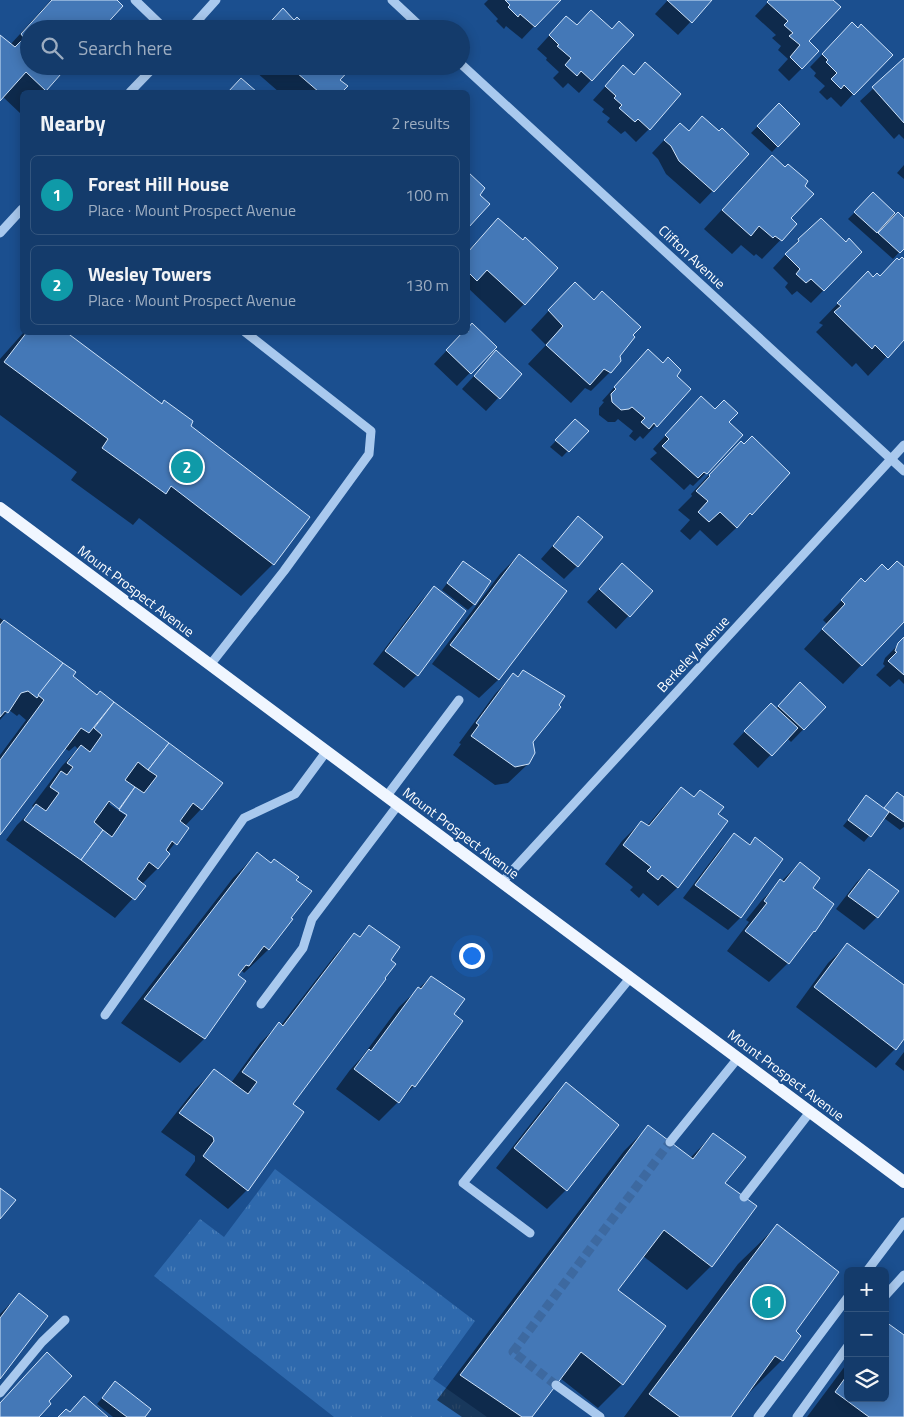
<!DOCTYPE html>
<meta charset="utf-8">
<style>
:root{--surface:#143b6b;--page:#214673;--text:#f1f3f6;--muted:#9dadc1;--line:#33557e;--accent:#8bbbb9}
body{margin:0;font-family:"Titillium Web",sans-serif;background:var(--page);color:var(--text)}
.controls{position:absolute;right:15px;bottom:15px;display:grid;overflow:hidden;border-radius:8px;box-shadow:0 2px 12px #0003}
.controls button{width:45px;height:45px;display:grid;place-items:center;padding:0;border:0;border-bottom:1px solid var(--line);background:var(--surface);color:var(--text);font:25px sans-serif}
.you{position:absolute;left:471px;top:955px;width:18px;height:18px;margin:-12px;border:4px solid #fff;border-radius:50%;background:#1a73e8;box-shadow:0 0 0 8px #1a73e833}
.badge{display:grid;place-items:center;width:32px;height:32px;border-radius:50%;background:var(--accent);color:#fff;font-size:16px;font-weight:700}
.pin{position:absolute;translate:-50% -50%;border:2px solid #fff;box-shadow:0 1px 5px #0006}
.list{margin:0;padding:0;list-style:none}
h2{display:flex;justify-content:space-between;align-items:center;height:65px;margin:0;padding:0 20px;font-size:21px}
h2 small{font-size:16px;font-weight:400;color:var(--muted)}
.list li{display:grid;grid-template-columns:32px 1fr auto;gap:15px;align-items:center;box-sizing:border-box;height:80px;margin:0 10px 10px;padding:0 10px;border:1px solid var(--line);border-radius:8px}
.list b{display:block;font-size:19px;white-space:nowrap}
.list p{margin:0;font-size:16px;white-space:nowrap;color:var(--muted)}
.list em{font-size:16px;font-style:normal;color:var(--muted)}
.icon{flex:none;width:28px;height:28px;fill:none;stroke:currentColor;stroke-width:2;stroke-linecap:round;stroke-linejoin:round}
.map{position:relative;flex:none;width:904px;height:1417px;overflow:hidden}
.search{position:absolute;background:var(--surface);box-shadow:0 2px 12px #0003;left:20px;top:20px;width:450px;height:55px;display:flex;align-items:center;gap:12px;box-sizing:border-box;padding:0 18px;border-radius:28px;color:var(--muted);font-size:19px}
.panel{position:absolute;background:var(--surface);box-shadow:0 2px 12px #0003;left:20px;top:90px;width:450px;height:245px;border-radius:8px}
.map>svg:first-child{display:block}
.grass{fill:url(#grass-tufts)}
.shadow{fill:#0007;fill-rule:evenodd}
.building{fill:#4478b7;stroke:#cfe3fa}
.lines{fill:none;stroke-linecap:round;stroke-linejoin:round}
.minor-tunnel{stroke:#3d69a0;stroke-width:9;stroke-dasharray:9 4.5;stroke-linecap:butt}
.minor{stroke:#a9c9ee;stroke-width:9}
.major{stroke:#f0f6ff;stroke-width:12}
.labels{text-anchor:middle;stroke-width:4.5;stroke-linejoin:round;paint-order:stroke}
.street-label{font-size:14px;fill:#fff;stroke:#1b4f8f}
</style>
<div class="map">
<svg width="904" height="1417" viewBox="0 0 904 1417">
<defs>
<pattern id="grass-tufts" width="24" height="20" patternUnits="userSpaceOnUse" patternTransform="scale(1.25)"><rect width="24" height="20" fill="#2e69ad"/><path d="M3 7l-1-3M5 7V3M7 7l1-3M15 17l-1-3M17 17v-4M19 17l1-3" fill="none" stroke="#4d80b9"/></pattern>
</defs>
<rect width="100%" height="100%" fill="#1b4f8f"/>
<polygon class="grass" points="275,1169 475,1321 433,1379 487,1417 334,1417 154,1276 200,1219 224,1237"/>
<g class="shadow">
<polygon points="51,0 115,0 29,29 29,66 67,66 42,92 22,92 22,112 21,114 2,96 0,99 0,37 10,45"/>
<polygon points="488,0 559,0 522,39 506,26 504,29 496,21 498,19 484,4"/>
<polygon points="668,0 711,0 678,35 655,14"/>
<polygon points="770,0 831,0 808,41 802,68 789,81 778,70 788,59 778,50 781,46 772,38 776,35 755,16"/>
<polygon points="566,17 576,26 591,80 579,93 568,83 563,88 553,78 559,72 546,60 547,58 537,49"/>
<polygon points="839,37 853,94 841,107 831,97 827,100 819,92 825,86 814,76 816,73 810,67"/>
<polygon points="904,60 904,139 899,134 894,139 860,101"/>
<polygon points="645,63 649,129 636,142 625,131 621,134 607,122 610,118 602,112 604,109 593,100 623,67 633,76"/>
<polygon points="249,66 351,66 338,80 346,87 341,92 279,92"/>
<polygon points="241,80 255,92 228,92"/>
<polygon points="779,105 798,124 772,152 751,133"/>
<polygon points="688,132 748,154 700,204 666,174 658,159 652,153 667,137"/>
<polygon points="904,165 904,179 897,173"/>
<polygon points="468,174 484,188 478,195 488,204 468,226"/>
<polygon points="753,176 789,219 796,224 762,259 756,254 754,256 741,245 732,254 704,229"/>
<polygon points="873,194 896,216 904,220 904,247 893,259 848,219"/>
<polygon points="498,219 524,304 505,323 468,288 468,251"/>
<polygon points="799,240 845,243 861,252 811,303 797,291 792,295 785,287 788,283 773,268"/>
<polygon points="904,261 904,338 868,376 856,363 852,367 816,332 823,325 819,323 849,292 879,277"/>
<polygon points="556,303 631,335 610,372 591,391 585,388 571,403 528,364 546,345 531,330"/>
<polygon points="472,325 495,347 457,386 434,364 464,332 468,332 468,329"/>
<polygon points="24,332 64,332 161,405 165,401 189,426 273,564 241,596 139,518 133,525 71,480 77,472 0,415 0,359"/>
<polygon points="635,364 663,364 689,389 643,439 640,436 635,441 629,436 633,431 618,419 615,422 608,422 599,415 599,408 604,402 602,401"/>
<polygon points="484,365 520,374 486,411 462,389"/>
<polygon points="688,411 727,423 706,473 693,486 690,484 684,490 650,459 657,453 653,449"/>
<polygon points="575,421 587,431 562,457 550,447"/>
<polygon points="722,461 789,473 751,514 717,546 700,530 690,540 680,531 690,520 678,510 692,496 691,494"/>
<polygon points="578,517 577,566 564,579 541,559"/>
<polygon points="519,555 566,591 498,680 479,698 432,664 500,574"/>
<polygon points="463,562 474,604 468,610 442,590"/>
<polygon points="622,564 652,591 616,629 587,602"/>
<polygon points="904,569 904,620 843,684 804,649 827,624 823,620 861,580 864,583 888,571"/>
<polygon points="434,588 464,611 417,675 404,688 373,664 421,601"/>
<path d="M 0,618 L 74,672 L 71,677 L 97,696 L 100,692 L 221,784 L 201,809 L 185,826 L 187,828 L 167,853 L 168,854 L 157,869 L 142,884 L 144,886 L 115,918 L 6,840 L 17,825 L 34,808 L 32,806 L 62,766 L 78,749 L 75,746 L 69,751 L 64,748 L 0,833 L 0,755 L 26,720 L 19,714 L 17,716 L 9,710 L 0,720 ZM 111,802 L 133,818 L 132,820 L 109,804 Z"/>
<polygon points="904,639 904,684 899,679 890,687 876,675 885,666 883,664 885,658"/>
<polygon points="523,671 532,742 528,764 508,783 495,785 453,755 461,744 459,743 495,694 513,675 516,678"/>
<polygon points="800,684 825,707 791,742 787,738 758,768 733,744 758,717 776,709"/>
<polygon points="681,789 726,821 677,888 658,906 643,893 639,898 630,890 633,887 605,864 622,841 641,822 647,826 662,808"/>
<polygon points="897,793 904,799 904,827 900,830 884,818 864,842 843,826 866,797 883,809"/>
<polygon points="734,835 748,845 755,839 782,859 740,918 728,930 683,898 721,848"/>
<polygon points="257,854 269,949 244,973 242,971 237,976 245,981 204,1039 180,1063 121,1023 233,878"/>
<polygon points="800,863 811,888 814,931 804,942 788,963 769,982 727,951 749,922 746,920 762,900"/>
<polygon points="869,870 877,917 864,930 836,909 856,883"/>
<polygon points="369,927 292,1104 247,1190 228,1209 185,1175 195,1161 195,1156 161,1132 195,1089 214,1071 231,1083 260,1043 279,1024 281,1025 336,954 354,935 358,938"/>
<polygon points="847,945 904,986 904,1037 895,1049 876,1068 796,1007 828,963"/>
<polygon points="431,977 452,1014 414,1086 379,1121 336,1089 350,1070 362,1057 399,1007"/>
<polygon points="904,1052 904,1071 895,1064"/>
<polygon points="566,1084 617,1125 566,1190 547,1209 496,1168 547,1103"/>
<polygon points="648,1127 690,1158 713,1135 723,1183 755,1206 711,1266 687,1290 643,1256 617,1290 622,1384 598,1408 560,1378 531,1417 462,1417 437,1400 624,1151"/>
<polygon points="777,1226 794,1332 799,1336 782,1360 743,1399 729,1417 624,1417 738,1264"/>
<polygon points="19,1295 0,1377 0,1314"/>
<polygon points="886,1323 904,1337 904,1417 807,1417 848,1362 848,1398 885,1398"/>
<polygon points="115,1383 144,1417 113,1417 97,1404"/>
</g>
<g class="building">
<polygon points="52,0 117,0 123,6 102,29 29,29 29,66 68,66 46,91 26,72 0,101 0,35 15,47 24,38 21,34"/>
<polygon points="505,0 561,0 535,27 520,14 518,17 508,7 510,5"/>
<polygon points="667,0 712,0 692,23"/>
<polygon points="769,0 833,0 841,7 809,41 819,51 802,69 790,57 800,45 789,36 793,33 784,25 788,21 767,2"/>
<polygon points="283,8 294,20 297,17 309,29 264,29"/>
<polygon points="591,10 612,29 619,21 634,35 592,81 581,71 577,76 565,65 571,58 557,46 559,45 549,35 566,16 577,25"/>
<polygon points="852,22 858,28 861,24 893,55 854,95 844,85 841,89 831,79 837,73 826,62 828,60 822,54"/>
<polygon points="904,58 904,123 872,87"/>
<polygon points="645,62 681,94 650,130 638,119 635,122 619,108 622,105 614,98 616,96 605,86 623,65 634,75"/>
<polygon points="289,66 353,66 340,80 348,86 342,92 319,92"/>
<polygon points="241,78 257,92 228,92"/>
<polygon points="779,103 800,124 778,147 757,126"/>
<polygon points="702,116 719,131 722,128 749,154 714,192 679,161 671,146 664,140 680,123 689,131"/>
<polygon points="772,155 785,167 788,164 808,181 805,186 814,194 791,218 797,224 782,241 775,236 773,238 759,226 751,236 722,210"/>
<polygon points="468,172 485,188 480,195 490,204 468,228"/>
<polygon points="873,192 895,213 877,233 854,212"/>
<polygon points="898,212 904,218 904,249 900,253 878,233"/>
<polygon points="498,218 523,240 525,237 558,268 525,305 487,270 477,281 468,272 468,252"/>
<polygon points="821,218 846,242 849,238 862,252 824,291 811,279 806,283 796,274 800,269 785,254 799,241 798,239"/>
<polygon points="902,257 904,259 904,340 888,358 875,345 872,349 834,312 841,306 837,303 868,271 873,277 877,273 880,276 897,258 899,260"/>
<polygon points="575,282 594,300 602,291 641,327 633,335 635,337 620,356 621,361 611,373 604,369 590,385 546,345 563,326 548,310"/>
<polygon points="472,323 497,347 471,374 446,350 463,332 468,332 468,328"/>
<polygon points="27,332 66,332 162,404 164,400 193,421 191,426 310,517 274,565 171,486 166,494 102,448 108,439 4,362"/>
<polygon points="648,349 663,363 668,357 681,370 677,376 691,389 657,427 654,423 649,429 641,422 645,418 632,407 629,409 621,410 612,402 611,394 616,389 614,387"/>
<polygon points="496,350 522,374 500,399 474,376"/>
<polygon points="701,396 715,409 724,400 738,413 729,422 743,435 707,474 704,472 698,478 662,446 669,439 665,435"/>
<polygon points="575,419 589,431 569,452 555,440"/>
<polygon points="752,436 790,473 752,515 750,513 737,528 720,512 709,522 698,512 708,501 696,491 710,476 709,475 741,441 744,444"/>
<polygon points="578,516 603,537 578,567 553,546"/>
<polygon points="519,554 567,591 499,680 450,645"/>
<polygon points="463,561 491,581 475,605 447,583"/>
<polygon points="897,561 904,567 904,622 862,666 822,629 845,604 841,600 861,578 865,582 882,564 888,570"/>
<polygon points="622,563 653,591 630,617 599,589"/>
<polygon points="434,586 466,611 418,676 385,651"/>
<polygon points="4,620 63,663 37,698 28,691 21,693 8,713 5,711 0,717 0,625"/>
<polygon points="904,637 904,675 888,661 897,652 895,651 898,643"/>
<polygon points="63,663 76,672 73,676 97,695 100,691 114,702 89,733 81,728 0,835 0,760 44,700 38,695"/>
<polygon points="523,670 565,696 559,705 561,707 533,742 535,753 529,764 515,767 471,736 479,725 476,723 513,673 518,677"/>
<polygon points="800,682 826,707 804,730 778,706"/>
<polygon points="114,702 169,743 148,770 138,762 125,780 135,787 119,809 109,801 94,822 103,830 81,860 24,820 36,804 46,811 59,793 50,787 61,771 67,775 73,767 67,763 81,745 90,752 102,735 94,728"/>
<polygon points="771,703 798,728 772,756 744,731"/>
<polygon points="169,743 223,783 202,810 193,803 180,821 189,828 177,845 172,841 166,850 170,854 158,869 149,862 137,879 146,886 135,900 81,860 103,830 112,837 127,815 119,810 135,787 144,793 157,776 148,770"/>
<polygon points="681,787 694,797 700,790 724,807 718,814 728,821 678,888 662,875 658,880 647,871 651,867 623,845 641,821 649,826"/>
<polygon points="897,792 904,797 904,822 884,808"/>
<polygon points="866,795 889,812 871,837 848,820"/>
<polygon points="734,833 750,845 755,837 783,859 741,918 695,885"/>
<polygon points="257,852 271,863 274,859 299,877 296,880 312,891 291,918 293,919 269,950 264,946 249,966 246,965 238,975 246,981 205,1039 144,999"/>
<polygon points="800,862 820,878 813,888 834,904 815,932 814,931 789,964 745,931 767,903 764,901 780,879 784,882"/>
<polygon points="869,869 899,891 878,918 848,896"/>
<polygon points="369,925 400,947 391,960 396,964 385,978 386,979 293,1104 304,1112 248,1191 203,1156 214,1141 213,1137 179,1113 214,1069 248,1094 257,1082 242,1072 279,1022 283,1026 354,933 360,937"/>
<polygon points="847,943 904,985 904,1039 896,1050 814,987"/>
<polygon points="431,976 465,999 454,1014 463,1021 415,1087 412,1085 399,1103 354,1069 369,1049 371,1051 418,987 421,989"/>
<polygon points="566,1082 619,1125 567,1191 514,1148"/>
<polygon points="648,1125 693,1159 713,1133 746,1157 725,1183 757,1206 712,1267 664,1230 618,1290 666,1326 623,1385 581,1352 532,1417 522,1417 460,1375"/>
<polygon points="0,1188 16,1200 0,1219"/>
<polygon points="777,1224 839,1272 796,1331 801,1336 783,1361 775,1356 731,1417 680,1417 649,1394"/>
<polygon points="19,1293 48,1316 0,1379 0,1318"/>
<polygon points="886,1322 904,1335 904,1417 869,1417 835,1392 848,1374 848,1398 885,1398"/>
<polygon points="47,1352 72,1376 49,1401 51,1404 39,1417 0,1417 0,1403"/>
<polygon points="115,1381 151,1409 145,1417 127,1417 102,1398"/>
<polygon points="84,1396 108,1417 58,1417 66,1409 70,1412"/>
</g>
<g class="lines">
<polyline class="minor-tunnel" points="556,1385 513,1352 670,1142"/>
<g class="minor">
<polyline points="135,0 165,29"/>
<polyline points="392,0 423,29"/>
<polyline points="190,29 216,0"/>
<polyline points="461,64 904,471"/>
<polyline points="130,92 155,66"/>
<polyline points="0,233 22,209"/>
<polyline points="210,665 284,571 369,454 371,431 245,332"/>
<polyline points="386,797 459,700"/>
<polyline points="502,882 904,445"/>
<polyline points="261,1004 303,948 312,919 398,805"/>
<polyline points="105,1015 244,818 295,794 326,752"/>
<polyline points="670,1142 738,1058"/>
<polyline points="744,1197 810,1112"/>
<polyline points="530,1233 463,1183 630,978"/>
<polyline points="867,1271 904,1222"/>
<polyline points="885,1296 904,1275"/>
<polyline points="556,1385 600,1417"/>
<polyline points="0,1393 42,1342 65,1320"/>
<polyline points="758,1417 848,1297"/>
<polyline points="797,1417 848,1346"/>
</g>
<polyline class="major" points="0,508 904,1182"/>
</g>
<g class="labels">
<g class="street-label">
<text transform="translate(692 257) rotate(43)" y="5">Clifton Avenue</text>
<text transform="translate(136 591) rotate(37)" y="5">Mount Prospect Avenue</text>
<text transform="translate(693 654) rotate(-47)" y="5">Berkeley Avenue</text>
<text transform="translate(461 833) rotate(37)" y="5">Mount Prospect Avenue</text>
<text transform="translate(786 1075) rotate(37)" y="5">Mount Prospect Avenue</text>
</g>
</g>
</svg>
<div class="controls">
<button>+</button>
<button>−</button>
<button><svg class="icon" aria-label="layers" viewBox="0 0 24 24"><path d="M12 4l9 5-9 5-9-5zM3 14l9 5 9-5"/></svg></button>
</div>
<div class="you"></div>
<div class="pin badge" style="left:768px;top:1302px;background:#0f9aa8">1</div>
<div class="pin badge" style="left:187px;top:467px;background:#0f9aa8">2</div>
<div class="search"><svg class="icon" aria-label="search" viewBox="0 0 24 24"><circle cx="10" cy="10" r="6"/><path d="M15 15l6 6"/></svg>Search here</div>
<section class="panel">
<h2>Nearby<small>2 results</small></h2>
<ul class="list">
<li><span class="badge" style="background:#0f9aa8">1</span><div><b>Forest Hill House</b><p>Place · Mount Prospect Avenue</p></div><em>100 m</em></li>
<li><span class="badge" style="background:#0f9aa8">2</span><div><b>Wesley Towers</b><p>Place · Mount Prospect Avenue</p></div><em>130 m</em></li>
</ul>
</section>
</div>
